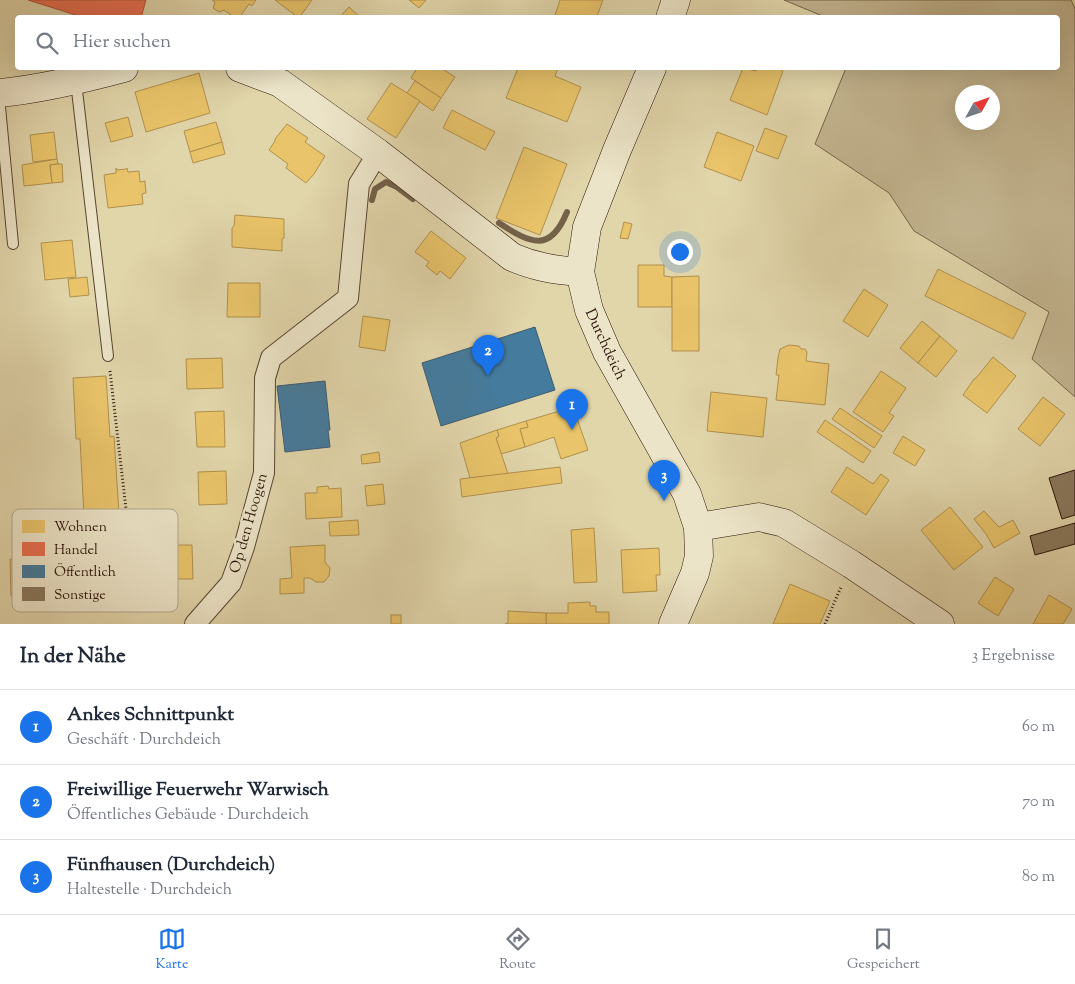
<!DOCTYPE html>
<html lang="de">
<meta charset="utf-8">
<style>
:root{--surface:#fff;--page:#f6f6f7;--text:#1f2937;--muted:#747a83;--line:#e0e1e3;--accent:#1a73e8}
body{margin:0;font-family:"Sorts Mill Goudy",serif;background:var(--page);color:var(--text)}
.compass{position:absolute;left:955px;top:85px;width:45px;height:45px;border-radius:50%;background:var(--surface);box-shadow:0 5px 20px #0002;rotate:50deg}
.you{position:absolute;left:679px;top:251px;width:18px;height:18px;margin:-12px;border:4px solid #fff;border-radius:50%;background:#1a73e8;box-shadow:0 0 0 8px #1a73e833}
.badge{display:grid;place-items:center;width:32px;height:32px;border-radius:50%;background:var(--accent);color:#fff;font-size:16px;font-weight:700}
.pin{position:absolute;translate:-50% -41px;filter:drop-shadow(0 1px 2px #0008)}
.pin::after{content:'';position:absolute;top:26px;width:18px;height:15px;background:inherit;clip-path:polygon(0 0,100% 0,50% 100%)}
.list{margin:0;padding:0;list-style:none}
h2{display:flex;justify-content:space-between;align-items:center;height:65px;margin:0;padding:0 20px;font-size:21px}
h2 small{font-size:16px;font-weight:400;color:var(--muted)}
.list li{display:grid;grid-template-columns:32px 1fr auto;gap:15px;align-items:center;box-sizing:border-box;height:75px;padding:0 20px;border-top:1px solid var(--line)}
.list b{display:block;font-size:19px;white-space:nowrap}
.list p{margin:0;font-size:16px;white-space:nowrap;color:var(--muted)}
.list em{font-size:16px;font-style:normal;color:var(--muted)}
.icon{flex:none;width:28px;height:28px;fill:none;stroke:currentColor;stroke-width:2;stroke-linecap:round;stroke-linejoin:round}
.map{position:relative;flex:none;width:1075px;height:624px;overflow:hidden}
.search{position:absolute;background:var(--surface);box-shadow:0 5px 20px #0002;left:15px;right:15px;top:15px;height:55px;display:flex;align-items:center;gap:12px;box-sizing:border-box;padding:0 18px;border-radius:5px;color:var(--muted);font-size:19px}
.sheet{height:290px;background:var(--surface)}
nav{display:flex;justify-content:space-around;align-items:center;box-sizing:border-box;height:70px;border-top:1px solid var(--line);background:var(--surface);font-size:14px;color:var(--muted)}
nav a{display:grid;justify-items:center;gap:2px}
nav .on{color:var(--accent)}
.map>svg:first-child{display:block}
.green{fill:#c2b48f;stroke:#77644c;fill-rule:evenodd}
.homes{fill:#e9c46a;stroke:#b0904d}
.shops{fill:#e76f51;stroke:#af543c}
.public{fill:#457b9d;stroke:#3e5c71}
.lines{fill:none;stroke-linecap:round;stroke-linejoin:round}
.stream{stroke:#73614a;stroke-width:6}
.building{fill:#8a795d;stroke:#2c150a}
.lane-casing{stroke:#594532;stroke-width:12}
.street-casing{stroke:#594532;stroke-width:22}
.secondary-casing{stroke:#2c150a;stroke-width:29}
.path{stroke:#2c150a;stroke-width:3;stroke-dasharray:1 2.5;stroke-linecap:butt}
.lane{stroke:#ece4c8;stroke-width:10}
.street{stroke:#ece4c8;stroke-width:20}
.secondary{stroke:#ece4c8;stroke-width:28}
.labels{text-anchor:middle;stroke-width:5;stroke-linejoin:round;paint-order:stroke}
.street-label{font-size:15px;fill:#2c150a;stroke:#ece4c8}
.key{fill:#ece4c8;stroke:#b2a68f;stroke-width:1}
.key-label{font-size:14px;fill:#2c150a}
</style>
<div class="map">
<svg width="1075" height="624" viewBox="0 0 1075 624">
<rect width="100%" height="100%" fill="#e1d5aa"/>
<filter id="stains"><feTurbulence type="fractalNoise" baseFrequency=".004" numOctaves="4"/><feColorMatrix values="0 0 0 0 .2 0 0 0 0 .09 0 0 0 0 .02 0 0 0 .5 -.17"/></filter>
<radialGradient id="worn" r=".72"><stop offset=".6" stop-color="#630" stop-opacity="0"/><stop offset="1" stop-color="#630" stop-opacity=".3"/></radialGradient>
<path class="green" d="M 784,0 L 1071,0 L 1075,9 L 1075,397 L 1032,359 L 1049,312 L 914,231 L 889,193 L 815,144 L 846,68 L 1058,68 L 1058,18 L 825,17 ZM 962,92 L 992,92 L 992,122 L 962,122 Z"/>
<g class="homes">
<polygon points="212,0 256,0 252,6 249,4 239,18 235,18 224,10 219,12 213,8 215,2"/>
<polygon points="275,0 312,0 299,18"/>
<polygon points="409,0 426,0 419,8"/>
<polygon points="560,0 603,0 597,16 601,18 554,18"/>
<polygon points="349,7 361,18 339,18"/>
<polygon points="417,68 441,68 455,77 441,98 411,78"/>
<polygon points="518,68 558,68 555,76 581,87 567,122 506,98"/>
<polygon points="743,68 756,71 758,68 776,68 783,71 767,115 730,100"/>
<polygon points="199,73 210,113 146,132 135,92"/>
<polygon points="415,81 441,98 433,111 407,93"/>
<polygon points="391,83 420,101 396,138 367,119"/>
<polygon points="452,110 495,132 485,150 443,128"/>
<polygon points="128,117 133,136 111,142 105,123"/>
<polygon points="216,122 222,142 190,152 184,131"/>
<polygon points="287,124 308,138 305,142 325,156 314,174 306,183 286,168 288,164 269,150 275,141 275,139"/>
<polygon points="765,128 787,136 778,159 756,151"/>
<polygon points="54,132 57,159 33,162 30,135"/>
<polygon points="717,132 754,146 741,181 704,167"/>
<polygon points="222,142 225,154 193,163 190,152"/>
<polygon points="524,147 567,164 540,235 496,218"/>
<polygon points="57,159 58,164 50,165 52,183 24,186 22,165"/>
<polygon points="58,164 62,164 63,182 52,183 50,165"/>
<polygon points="116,168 117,170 126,169 127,168 128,172 139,171 140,182 145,181 146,193 142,194 143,204 108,208 104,175 116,173"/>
<polygon points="235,215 284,219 284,238 282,239 282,251 232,247 232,228 234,226"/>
<polygon points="624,222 632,224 628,239 620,238"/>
<polygon points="431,231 466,258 450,279 440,271 437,275 426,266 429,262 415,252"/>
<polygon points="72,240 76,277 45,280 41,243"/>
<polygon points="638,265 664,265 664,276 672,277 672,307 638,307"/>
<polygon points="938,269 1026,313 1013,339 925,296"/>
<polygon points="699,276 699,351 672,351 672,277"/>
<polygon points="87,277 89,295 70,297 68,279"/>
<polygon points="228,283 260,283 260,317 227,317"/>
<polygon points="864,289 888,305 868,337 843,321"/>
<polygon points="363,316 390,320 385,351 359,347"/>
<polygon points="922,321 940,336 918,363 900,348"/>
<polygon points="940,336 957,351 936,377 918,363"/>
<polygon points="789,345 799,346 801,349 805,349 807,352 806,361 829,364 825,405 776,400 779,375 776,375 778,358 780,349"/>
<polygon points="993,357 1016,376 987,413 963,395 974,379 976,378"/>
<polygon points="222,358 223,388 187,389 186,359"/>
<polygon points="881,371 906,388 889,413 894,416 883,432 853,412"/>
<polygon points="106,376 110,437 114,436 119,513 84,516 80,439 76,439 73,378"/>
<polygon points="711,392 767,398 763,437 707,431"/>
<polygon points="1043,397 1065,414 1040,446 1018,429"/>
<polygon points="573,407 588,450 561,459 554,437 525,447 520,429 528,427 526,421"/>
<polygon points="840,408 882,436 874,448 832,419"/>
<polygon points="224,411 225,447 197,447 195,412"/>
<polygon points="825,420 871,451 863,463 817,432"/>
<polygon points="526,421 528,427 520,429 525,447 501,454 496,438 499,436 497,430"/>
<polygon points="497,430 499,436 496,438 508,474 470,478 460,443"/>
<polygon points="903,436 925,450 915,466 893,453"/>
<polygon points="379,452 380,462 362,464 361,455"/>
<polygon points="560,467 562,483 462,497 460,479"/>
<polygon points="847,467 873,484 881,474 889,480 866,515 831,492"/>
<polygon points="226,471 227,504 199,505 198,472"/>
<polygon points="383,484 385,504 367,506 365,486"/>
<polygon points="328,486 329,489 341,488 342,517 306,519 305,493 317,493 317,487"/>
<polygon points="950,507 983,547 954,570 921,530"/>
<polygon points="984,511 999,527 1013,520 1020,533 994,548 986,534 974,519"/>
<polygon points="358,520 359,535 330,536 329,522"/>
<polygon points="594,528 597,582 574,583 571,530"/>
<polygon points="162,545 192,545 193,579 163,579"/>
<polygon points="325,545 325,562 330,568 329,576 324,582 316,582 310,578 304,578 304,593 280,594 280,579 292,578 290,547"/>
<polygon points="659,548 660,575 656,575 657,591 623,593 621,550"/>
<polygon points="39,558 40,570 42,570 41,595 11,596 10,559"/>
<polygon points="995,577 1014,589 998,616 978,603"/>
<polygon points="790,584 830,601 820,624 773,624"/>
<polygon points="1049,595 1072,609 1063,624 1033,624"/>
<polygon points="590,602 590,606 596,606 596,612 609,612 609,624 546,624 546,613 568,613 568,603"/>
<polygon points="508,611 546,613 546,624 505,624 508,623"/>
<rect x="391" y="615" width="10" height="9"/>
</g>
<polygon class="shops" points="28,0 146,0 141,18 85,18"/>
<g class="public">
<polygon points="535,327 555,390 441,426 422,363"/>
<polygon points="325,381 330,430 328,430 330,447 285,452 277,386"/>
</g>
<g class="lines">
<g class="stream">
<polyline points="372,200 375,189 386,182 397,187 413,199"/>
<path d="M 499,223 C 530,243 550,254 567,212"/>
</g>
</g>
<g class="building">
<polygon points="1075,470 1075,515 1062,519 1049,478"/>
<polygon points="1075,523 1075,544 1035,555 1030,536"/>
</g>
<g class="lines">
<g class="lane-casing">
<g id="lane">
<polyline points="76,82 108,356"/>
<polyline points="0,107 13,244"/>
</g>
</g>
<g class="street-casing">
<polyline id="street" points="195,624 231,583 244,547 264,473 265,378 271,358 348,298 359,184 378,153"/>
</g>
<g class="secondary-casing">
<g id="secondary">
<polyline points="670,18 676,0"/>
<path d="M 240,68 L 280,83 L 378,153 L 512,257 C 535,267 554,270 580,272"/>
<polyline points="652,68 617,150 587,227 580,272 589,310 607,352 687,494 698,527 699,556 695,573 673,624"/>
<path d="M 0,93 C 42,89 83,79 124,68"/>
<polyline points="698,527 759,517 784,523 851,564 940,624"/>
</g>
</g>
<g class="path">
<polyline points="110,371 126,509"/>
<polyline points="825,624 841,587"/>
</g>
<use href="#lane" class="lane"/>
<use href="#street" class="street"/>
<use href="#secondary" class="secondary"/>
</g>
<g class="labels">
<g class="street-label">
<text transform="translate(606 344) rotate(65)" y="5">Durchdeich</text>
<text transform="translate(248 523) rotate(-74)" y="5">Op den Hoogen</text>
</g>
</g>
<rect x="12" y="509" width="166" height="103" rx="8" class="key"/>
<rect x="22" y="520" width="23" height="13" fill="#e9c46a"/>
<rect x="22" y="542" width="23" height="14" fill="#e76f51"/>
<rect x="22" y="565" width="23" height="13" fill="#457b9d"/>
<rect x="22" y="587" width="23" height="14" fill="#8a795d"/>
<g class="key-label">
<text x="54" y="531">Wohnen</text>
<text x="54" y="554">Handel</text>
<text x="54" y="576">Öffentlich</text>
<text x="54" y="599">Sonstige</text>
</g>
<rect width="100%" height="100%" filter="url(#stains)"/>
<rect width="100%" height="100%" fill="url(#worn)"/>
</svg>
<svg class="compass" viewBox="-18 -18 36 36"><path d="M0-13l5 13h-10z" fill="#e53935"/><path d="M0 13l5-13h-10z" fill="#747a83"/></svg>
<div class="you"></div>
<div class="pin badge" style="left:572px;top:430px">1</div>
<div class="pin badge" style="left:488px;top:376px">2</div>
<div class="pin badge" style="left:664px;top:501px">3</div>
<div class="search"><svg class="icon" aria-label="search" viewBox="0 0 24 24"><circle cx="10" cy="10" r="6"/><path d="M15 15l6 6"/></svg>Hier suchen</div>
</div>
<section class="sheet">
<h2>In der Nähe<small>3 Ergebnisse</small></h2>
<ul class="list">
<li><span class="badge">1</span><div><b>Ankes Schnittpunkt</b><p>Geschäft · Durchdeich</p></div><em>60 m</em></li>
<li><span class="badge">2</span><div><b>Freiwillige Feuerwehr Warwisch</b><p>Öffentliches Gebäude · Durchdeich</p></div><em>70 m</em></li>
<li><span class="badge">3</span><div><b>Fünfhausen (Durchdeich)</b><p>Haltestelle · Durchdeich</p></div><em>80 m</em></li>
</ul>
</section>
<nav>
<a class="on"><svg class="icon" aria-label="map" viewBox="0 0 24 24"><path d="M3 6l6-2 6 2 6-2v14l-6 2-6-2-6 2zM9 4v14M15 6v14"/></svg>Karte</a>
<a><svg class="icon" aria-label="directions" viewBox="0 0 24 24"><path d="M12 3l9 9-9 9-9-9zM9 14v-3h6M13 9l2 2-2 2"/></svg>Route</a>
<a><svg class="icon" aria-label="saved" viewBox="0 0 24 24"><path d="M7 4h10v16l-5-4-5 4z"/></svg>Gespeichert</a>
</nav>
